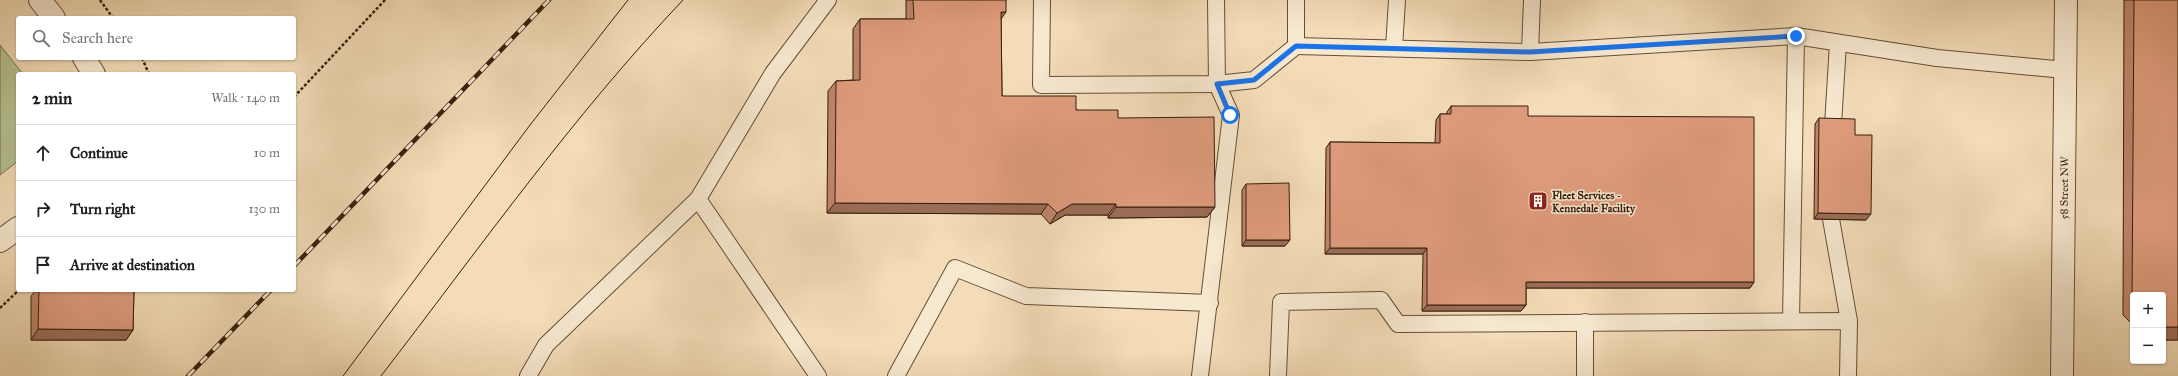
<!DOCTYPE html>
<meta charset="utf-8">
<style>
:root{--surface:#fff;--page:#f2f2f2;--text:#202124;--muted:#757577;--line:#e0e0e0}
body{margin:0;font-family:"IM FELL Great Primer",serif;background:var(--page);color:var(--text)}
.controls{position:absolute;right:12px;bottom:12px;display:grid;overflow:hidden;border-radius:4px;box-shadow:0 1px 3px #0004}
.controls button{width:36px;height:36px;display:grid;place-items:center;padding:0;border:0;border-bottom:1px solid var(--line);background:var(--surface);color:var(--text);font:20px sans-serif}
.stop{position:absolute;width:12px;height:12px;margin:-9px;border:3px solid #1a73e8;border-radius:50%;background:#fff}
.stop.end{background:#1a73e8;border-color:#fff;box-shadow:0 1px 4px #0008}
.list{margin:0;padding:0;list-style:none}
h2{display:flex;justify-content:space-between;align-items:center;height:52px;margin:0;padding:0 16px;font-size:17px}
h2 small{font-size:13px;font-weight:400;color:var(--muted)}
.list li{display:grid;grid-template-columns:26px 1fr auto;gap:12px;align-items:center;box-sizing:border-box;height:56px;padding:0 16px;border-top:1px solid var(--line)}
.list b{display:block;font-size:15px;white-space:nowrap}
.list em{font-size:13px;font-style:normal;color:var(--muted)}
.icon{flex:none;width:22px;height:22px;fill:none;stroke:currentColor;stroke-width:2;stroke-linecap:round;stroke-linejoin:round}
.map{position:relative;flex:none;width:2178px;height:376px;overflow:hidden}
.search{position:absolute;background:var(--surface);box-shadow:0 1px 3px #0004;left:16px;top:16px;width:280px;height:44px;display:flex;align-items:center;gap:10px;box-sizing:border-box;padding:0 14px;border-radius:4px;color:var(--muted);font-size:15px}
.panel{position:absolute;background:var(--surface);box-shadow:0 1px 3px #0004;left:16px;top:72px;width:280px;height:220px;border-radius:4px}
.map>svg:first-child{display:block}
.green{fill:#b6c292;stroke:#767050}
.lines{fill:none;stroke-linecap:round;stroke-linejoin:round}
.lane-casing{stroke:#654e38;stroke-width:18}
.street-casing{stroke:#654e38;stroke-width:24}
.path{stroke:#361f0d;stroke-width:2.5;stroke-dasharray:3 2;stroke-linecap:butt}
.lane{stroke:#f7e8d0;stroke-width:16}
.street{stroke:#f7e8d0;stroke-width:22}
.tram{stroke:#361f0d;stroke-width:1}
.rail-casing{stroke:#361f0d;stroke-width:4.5}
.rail{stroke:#f7e8d0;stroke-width:3;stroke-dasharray:9;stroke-linecap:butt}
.wall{fill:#bf856b;stroke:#361f0d}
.shaded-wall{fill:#9b6c57;stroke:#361f0d}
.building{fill:#de9b7c;stroke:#361f0d}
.route{stroke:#1a73e8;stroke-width:5}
.labels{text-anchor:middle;stroke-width:3;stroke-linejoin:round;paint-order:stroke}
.street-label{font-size:11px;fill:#361f0d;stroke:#f7e8d0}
.poi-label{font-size:11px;font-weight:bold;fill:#361f0d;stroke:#f7e8d0;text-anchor:start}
</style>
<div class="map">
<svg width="2178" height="376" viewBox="0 0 2178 376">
<rect width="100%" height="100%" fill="#f3dcb7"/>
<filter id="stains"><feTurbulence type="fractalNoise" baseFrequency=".005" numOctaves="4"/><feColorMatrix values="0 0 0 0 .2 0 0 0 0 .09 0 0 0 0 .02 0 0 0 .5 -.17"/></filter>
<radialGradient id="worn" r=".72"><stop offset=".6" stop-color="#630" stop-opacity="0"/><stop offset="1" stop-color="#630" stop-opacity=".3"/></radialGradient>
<polygon class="green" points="0,45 23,74 18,74 18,161 0,175"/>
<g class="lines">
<g class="lane-casing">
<g id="lane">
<polyline points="1042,0 1041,85 1217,84 1254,80 1296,46"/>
<polyline points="1296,0 1296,46 1530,52 1796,36 1937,58 2065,70"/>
<polyline points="1394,48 1397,0"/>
<polyline points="1530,52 1532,0"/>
<polyline points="1833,125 1838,43"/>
<polyline points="1831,219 1849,321"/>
<polyline points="1791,321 1796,36"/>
<polyline points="1585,322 1585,376"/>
<polyline points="528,376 546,345 698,199"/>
<polyline points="818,376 698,199 773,73 828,0"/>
<polyline points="896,376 955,268 1026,296 1210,303"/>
<polyline points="1200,376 1231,115 1217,84 1216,0"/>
<polyline points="1278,376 1281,302 1381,300 1398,324 1849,321 1848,376"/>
</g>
</g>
<g class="street-casing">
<g id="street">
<polyline points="40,0 54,18"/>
<polyline points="84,58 94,74"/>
<polyline points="0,241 18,228"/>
<path id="s1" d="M 2062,376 L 2066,0"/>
</g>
</g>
<g class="path">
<polyline points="100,0 113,18"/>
<polyline points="142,58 149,74"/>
<polyline points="294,97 385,0"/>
<polyline points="0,308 19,290"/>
</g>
<use href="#lane" class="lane"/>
<use href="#street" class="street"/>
<g class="tram">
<polyline points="343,376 530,125 628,0"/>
<path d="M 381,376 C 479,249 572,117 683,0"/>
</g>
<g class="rail-casing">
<g id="rail">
<polyline points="294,266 549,0"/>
<polyline points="188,376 271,290"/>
</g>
</g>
<use href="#rail" class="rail"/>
</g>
<g class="wall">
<polygon points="906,0 1006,0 1001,18 1002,96 1118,118 1215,207 1207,217 1108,218 1108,215 1065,215 1050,224 1041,214 827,213 828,91 836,81 853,80 853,29 860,19 906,19"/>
<polygon points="2124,0 2178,0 2178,340 2163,340 2163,295 2133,295 2133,325 2123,315"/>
<polygon points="1451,106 1528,116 1754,282 1750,288 1526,288 1526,305 1521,311 1422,311 1423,254 1325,254 1326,148 1330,142 1435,143 1436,120 1440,114 1447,114 1447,112"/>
<polygon points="1819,118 1855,135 1866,220 1814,219 1815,124"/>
<polygon points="1246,184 1285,246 1242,246 1242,190"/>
<polygon points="36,290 134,290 133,330 126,340 31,340 31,296"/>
</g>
<g class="shaded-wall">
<polygon points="1001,12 1006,12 999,22"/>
<polygon points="835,203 1048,204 1041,214 827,213"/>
<polygon points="1072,204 1116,204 1108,215 1065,215 1050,224 1057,213"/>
<polygon points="1116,207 1215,207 1207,217 1108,218"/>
<polygon points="1818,213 1871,214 1866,220 1814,219"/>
<polygon points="1246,240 1290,240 1285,246 1242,246"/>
<polygon points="1330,248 1427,248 1423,254 1325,254"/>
<polygon points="1526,282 1754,282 1750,288 1522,288"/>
<polygon points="1427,305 1526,305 1521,311 1422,311"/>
<rect x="2163" y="327" width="15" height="13"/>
<polygon points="38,329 133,330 126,340 31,340"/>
</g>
<g class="building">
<polygon points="913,0 1006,0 1006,12 1001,12 1002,96 1076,96 1076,110 1118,110 1118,118 1214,117 1215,207 1116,207 1116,204 1072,204 1057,213 1048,204 835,203 836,81 860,80 860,19 914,19"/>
<polygon points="2134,0 2178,0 2178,327 2163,327 2163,295 2133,295 2133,303 2132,302"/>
<polygon points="1451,106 1528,106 1528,116 1754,117 1754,282 1526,282 1526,305 1427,305 1427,248 1330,248 1330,142 1440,143 1440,114 1451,114"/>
<polygon points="1819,118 1855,119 1855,135 1872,135 1871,214 1818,213"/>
<polygon points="1289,183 1290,240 1246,240 1246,184"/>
<polygon points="39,290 134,290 133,330 38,329"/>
</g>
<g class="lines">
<polyline class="route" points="1230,115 1217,84 1254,80 1296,46 1530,52 1796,36"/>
</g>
<defs>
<g id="building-square" transform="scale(1)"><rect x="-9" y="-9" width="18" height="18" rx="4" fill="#8f2418" stroke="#f7e8d0"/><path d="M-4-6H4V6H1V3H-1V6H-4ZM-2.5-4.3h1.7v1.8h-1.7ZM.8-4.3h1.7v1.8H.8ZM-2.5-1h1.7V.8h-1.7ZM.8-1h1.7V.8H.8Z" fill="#fff"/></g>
</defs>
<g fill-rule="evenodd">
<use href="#building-square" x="1538" y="201"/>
</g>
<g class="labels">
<g class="street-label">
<text dy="4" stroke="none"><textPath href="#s1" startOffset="188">58 Street NW</textPath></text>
</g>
<g class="poi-label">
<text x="1552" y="199">Fleet Services -<tspan x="1552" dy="13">Kennedale Facility</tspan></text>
</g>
</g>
<rect width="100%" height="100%" filter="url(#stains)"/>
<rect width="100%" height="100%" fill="url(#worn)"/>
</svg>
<div class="controls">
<button>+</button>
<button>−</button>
</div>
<div class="stop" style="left:1230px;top:115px"></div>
<div class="stop end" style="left:1796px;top:36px"></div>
<div class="search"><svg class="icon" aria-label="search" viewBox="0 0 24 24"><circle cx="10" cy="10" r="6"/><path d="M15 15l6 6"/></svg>Search here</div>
<section class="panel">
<h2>2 min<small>Walk · 140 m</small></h2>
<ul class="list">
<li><svg class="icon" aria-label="ahead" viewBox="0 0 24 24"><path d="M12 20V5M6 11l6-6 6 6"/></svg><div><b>Continue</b></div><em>10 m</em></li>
<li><svg class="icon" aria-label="right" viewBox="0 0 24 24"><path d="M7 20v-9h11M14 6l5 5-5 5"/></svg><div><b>Turn right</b></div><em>130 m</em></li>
<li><svg class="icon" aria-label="arrive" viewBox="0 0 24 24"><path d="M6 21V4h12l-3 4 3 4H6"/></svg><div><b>Arrive at destination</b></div></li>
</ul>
</section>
</div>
